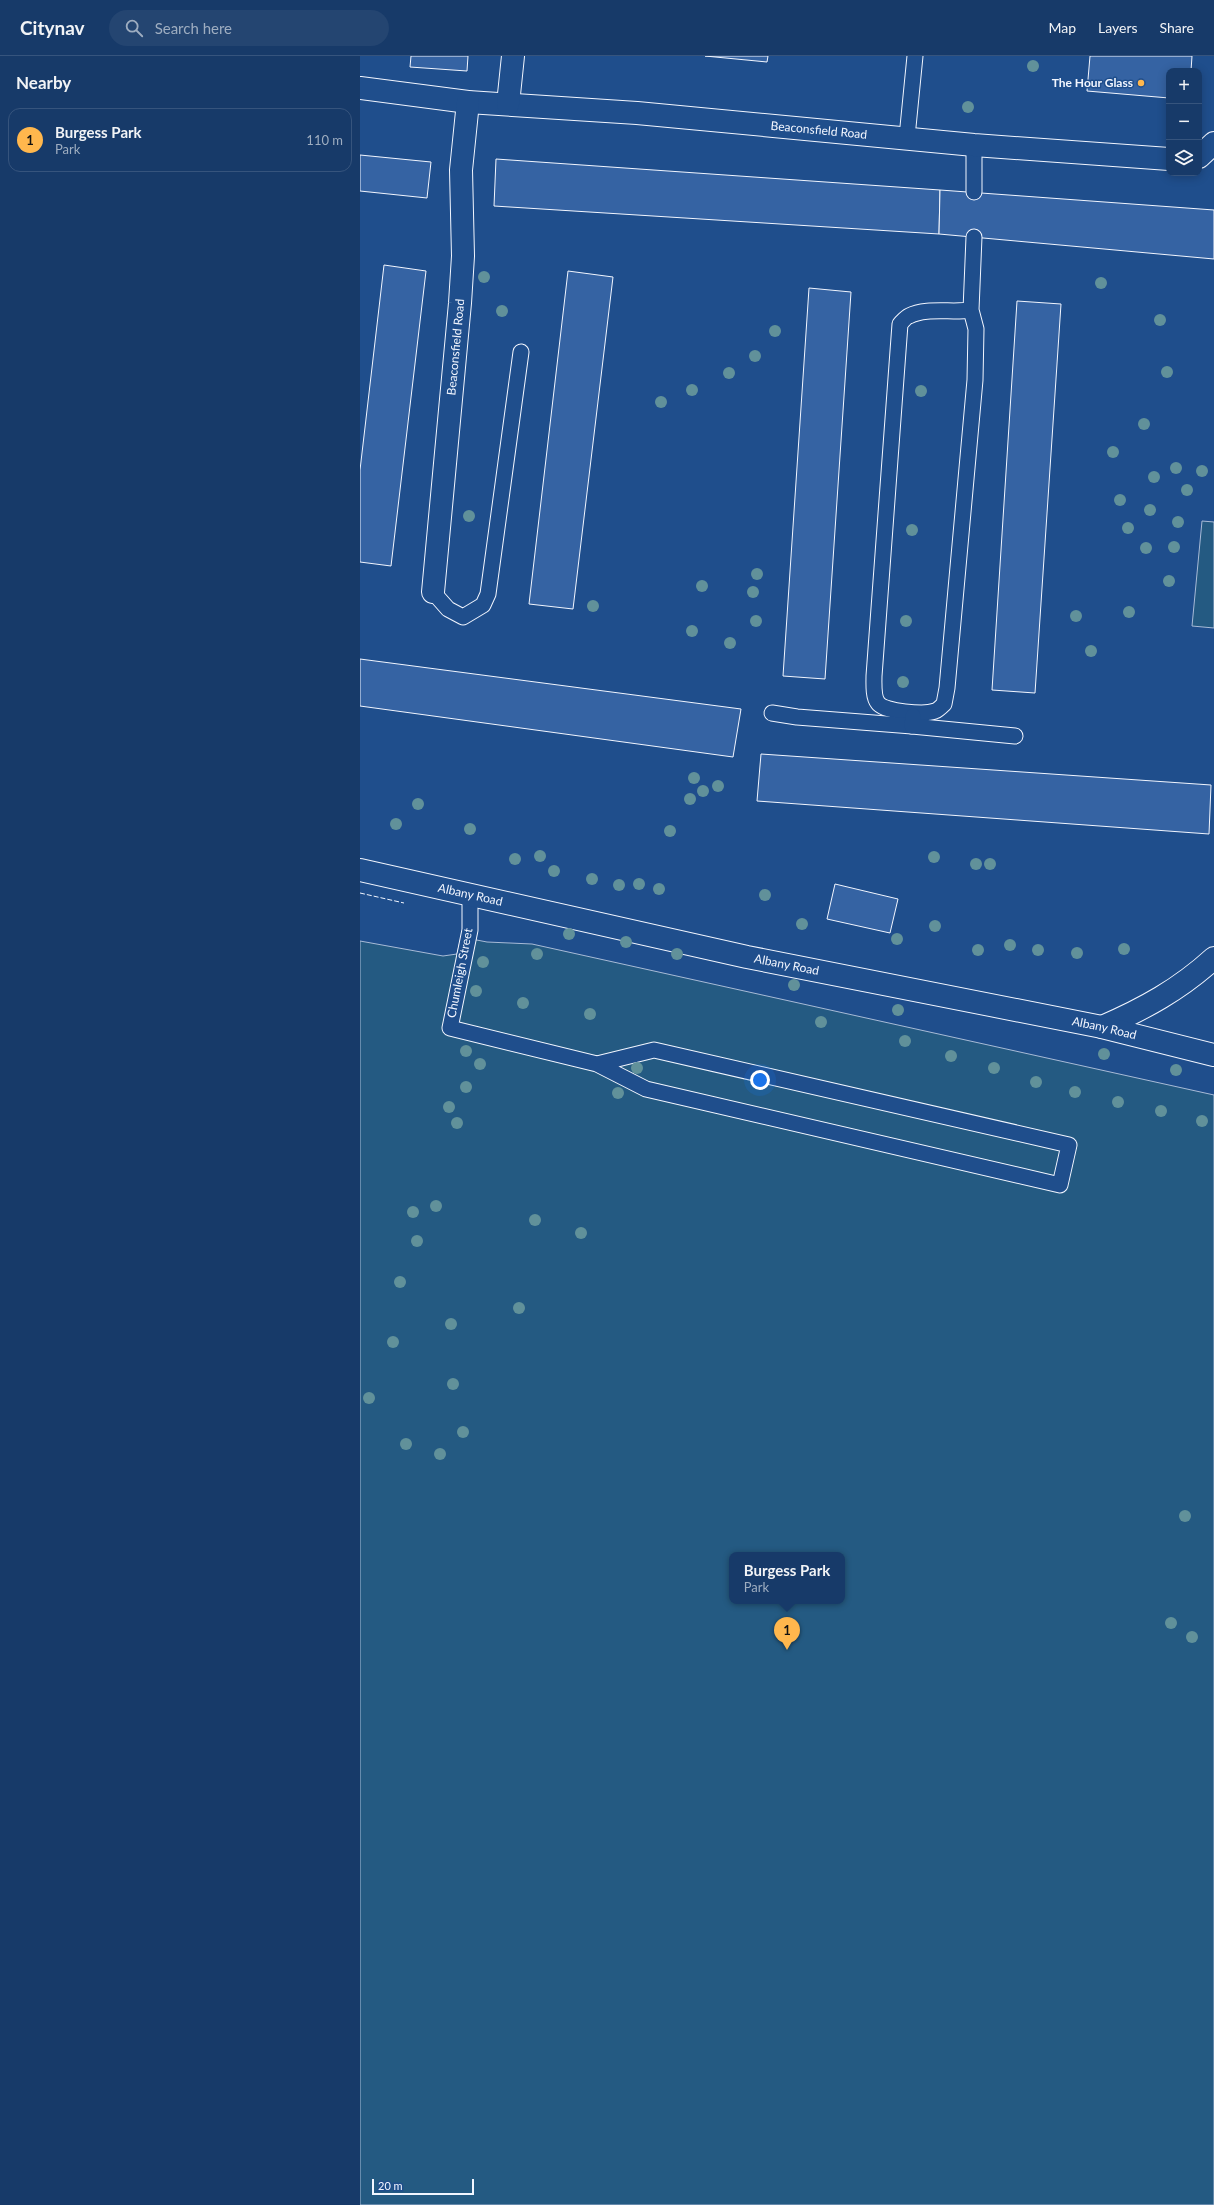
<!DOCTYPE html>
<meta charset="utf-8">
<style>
:root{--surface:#173a69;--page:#244571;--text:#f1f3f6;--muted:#9eadc0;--line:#36547d;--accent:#ffb74d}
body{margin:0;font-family:Lato,sans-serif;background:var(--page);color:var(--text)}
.controls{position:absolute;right:12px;top:12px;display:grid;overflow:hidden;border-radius:8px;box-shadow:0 2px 10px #0003}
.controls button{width:36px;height:36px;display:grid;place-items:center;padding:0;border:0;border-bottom:1px solid var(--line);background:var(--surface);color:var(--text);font:20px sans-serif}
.scale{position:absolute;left:12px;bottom:10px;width:102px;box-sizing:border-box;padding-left:4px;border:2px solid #f2f6ff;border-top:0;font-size:11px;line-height:14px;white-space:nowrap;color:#f2f6ff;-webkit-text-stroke:3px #1f4e8c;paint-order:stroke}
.you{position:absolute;left:400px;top:1024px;width:14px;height:14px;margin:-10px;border:3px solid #fff;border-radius:50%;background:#1a73e8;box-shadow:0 0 0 6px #1a73e833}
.badge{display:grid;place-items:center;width:26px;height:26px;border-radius:50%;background:var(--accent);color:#111;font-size:13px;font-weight:700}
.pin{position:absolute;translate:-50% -33px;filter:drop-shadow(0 1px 2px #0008)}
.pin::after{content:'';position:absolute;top:21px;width:14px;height:12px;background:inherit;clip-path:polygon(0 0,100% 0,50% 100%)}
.popup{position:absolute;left:369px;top:1496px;width:116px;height:52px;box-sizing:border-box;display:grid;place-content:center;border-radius:8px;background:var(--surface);filter:drop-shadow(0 1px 3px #0005);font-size:13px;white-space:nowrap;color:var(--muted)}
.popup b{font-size:15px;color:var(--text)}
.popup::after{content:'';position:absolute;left:50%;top:100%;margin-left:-8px;border:8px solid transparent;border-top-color:var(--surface)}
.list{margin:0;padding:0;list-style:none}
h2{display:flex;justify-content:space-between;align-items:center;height:52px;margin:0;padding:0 16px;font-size:17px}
h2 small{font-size:13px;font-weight:400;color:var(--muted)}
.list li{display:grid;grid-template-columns:26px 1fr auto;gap:12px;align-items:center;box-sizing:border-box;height:64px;margin:0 8px 8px;padding:0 8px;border:1px solid var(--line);border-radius:12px}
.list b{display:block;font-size:15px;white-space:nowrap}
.list p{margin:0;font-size:13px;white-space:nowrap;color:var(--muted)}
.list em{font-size:13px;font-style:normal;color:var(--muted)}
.icon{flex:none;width:22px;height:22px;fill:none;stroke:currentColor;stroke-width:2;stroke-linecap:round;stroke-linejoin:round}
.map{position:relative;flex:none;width:854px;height:2149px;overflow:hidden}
header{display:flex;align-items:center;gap:24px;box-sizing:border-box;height:56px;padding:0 20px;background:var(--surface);border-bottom:1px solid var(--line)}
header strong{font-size:19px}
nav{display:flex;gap:22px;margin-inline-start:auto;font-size:14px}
.search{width:280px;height:36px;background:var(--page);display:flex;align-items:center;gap:10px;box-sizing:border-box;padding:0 14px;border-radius:22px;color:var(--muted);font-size:15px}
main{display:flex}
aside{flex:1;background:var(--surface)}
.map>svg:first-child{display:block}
.green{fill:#245a82;stroke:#a8bbd7;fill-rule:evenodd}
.building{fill:#3563a3;stroke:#f2f6ff}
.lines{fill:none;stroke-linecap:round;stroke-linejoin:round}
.service-casing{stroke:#f2f6ff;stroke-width:17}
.minor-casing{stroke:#f2f6ff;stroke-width:24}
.tertiary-casing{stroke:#f2f6ff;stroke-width:24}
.secondary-casing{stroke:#f2f6ff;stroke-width:24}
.service{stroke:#1f4e8c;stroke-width:15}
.minor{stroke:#1f4e8c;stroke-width:22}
.tertiary{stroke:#1f4e8c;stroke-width:22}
.secondary{stroke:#1f4e8c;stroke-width:22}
.fence{stroke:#f2f6ff;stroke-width:1;stroke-dasharray:5 2;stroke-linecap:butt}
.tree{fill:#61919a}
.poi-dot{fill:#ffb74d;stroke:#1f4e8c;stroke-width:1.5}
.labels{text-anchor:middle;stroke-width:3;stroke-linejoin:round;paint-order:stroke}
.poi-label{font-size:12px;font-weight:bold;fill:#f2f6ff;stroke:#1f4e8c;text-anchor:end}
.street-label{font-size:12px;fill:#f2f6ff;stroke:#1f4e8c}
</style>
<header>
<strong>Citynav</strong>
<div class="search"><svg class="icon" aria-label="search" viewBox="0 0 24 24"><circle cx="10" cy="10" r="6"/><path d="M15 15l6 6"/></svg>Search here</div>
<nav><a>Map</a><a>Layers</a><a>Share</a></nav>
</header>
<main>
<aside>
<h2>Nearby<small></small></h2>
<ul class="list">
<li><span class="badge">1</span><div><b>Burgess Park</b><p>Park</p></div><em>110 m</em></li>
</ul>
</aside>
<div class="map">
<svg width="854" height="2149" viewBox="0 0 854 2149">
<rect width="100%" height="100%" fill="#1f4e8c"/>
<g class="green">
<polygon points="842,465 854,466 854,572 832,570"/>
<path d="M 101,881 L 127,886 L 172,888 L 854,1039 L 854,2149 L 0,2149 L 0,885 L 83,900 L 97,898 ZM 372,1499 L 482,1499 L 482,1545 L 372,1545 Z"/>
</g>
<g class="building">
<polygon points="51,0 108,0 107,15 50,11"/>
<polygon points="345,0 408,0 407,6"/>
<polygon points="730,0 832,0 831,15 809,15 809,42 727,35"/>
<polygon points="0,99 71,106 67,142 0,135"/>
<polygon points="136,103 580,134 579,178 134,150"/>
<polygon points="580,134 854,154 854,203 579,178"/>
<polygon points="24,209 66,215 31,510 0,506 0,414"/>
<polygon points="208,215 253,221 213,553 169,548"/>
<polygon points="449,232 491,236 465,623 423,620"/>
<polygon points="657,245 701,248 675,637 632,634"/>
<polygon points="0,603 381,653 373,701 0,650"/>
<polygon points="401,698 851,729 849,778 397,745"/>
<polygon points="475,828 538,843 530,877 467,863"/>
</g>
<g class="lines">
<g class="service-casing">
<g id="service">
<polyline points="547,81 555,0"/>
<polyline points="614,136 614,89"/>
<path d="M 611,254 L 616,273 L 615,324 L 587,632 L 584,648 C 582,650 578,654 575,655 C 565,659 524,656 518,647 C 513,641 514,627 514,620 L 540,268 C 542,266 546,261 549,260 C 566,251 592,257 611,254 L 614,181"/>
<polyline points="73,536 88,553 103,561 123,549 128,538 161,296"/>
<polyline points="412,657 437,661 552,670"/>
<polyline points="553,660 552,670 655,680"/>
<polyline points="110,837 110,874 90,972 237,1008 286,1033 700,1129 709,1089 294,994 237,1008"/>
</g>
</g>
<g class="minor-casing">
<g id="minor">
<path id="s1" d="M 0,32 L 108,46 L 277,57 L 614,89 L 809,103"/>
<polyline points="148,48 153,0"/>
<polyline points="839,101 854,87"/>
<path id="s2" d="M 73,536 L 100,247 L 103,200 L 101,114 L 108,46"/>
</g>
</g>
<g class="tertiary-casing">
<path id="tertiary" d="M 742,971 C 784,953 820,933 854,902"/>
</g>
<g class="secondary-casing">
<g id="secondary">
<path id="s3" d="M 0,814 L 387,901 L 742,971 L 854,999"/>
</g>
</g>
<use href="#service" class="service"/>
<use href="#minor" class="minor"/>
<use href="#tertiary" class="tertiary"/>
<use href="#secondary" class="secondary"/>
<polyline class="fence" points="0,837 44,847"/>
</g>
<g class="tree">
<circle cx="673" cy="10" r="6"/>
<circle cx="608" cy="51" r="6"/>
<circle cx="124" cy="221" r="6"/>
<circle cx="741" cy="227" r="6"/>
<circle cx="142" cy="255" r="6"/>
<circle cx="800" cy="264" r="6"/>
<circle cx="415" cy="275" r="6"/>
<circle cx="395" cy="300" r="6"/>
<circle cx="807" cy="316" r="6"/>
<circle cx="369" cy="317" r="6"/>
<circle cx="332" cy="334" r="6"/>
<circle cx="561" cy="335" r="6"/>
<circle cx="301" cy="346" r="6"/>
<circle cx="784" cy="368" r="6"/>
<circle cx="753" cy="396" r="6"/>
<circle cx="816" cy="412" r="6"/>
<circle cx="842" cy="415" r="6"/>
<circle cx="794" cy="421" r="6"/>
<circle cx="827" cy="434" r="6"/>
<circle cx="760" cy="444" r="6"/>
<circle cx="790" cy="454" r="6"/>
<circle cx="109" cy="460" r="6"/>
<circle cx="818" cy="466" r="6"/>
<circle cx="768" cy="472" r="6"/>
<circle cx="552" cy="474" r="6"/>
<circle cx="814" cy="491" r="6"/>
<circle cx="786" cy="492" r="6"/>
<circle cx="397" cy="518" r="6"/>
<circle cx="809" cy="525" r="6"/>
<circle cx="342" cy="530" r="6"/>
<circle cx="393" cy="536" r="6"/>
<circle cx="233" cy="550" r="6"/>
<circle cx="769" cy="556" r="6"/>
<circle cx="716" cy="560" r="6"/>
<circle cx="396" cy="565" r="6"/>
<circle cx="546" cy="565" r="6"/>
<circle cx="332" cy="575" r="6"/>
<circle cx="370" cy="587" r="6"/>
<circle cx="731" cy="595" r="6"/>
<circle cx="543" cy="626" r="6"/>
<circle cx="334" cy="722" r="6"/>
<circle cx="358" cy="730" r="6"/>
<circle cx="343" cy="735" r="6"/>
<circle cx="330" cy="743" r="6"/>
<circle cx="58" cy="748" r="6"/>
<circle cx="36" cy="768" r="6"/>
<circle cx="110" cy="773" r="6"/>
<circle cx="310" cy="775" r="6"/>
<circle cx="180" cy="800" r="6"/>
<circle cx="574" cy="801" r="6"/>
<circle cx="155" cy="803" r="6"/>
<circle cx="616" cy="808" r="6"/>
<circle cx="630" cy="808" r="6"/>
<circle cx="194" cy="815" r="6"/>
<circle cx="232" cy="823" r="6"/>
<circle cx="279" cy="828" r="6"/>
<circle cx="259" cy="829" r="6"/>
<circle cx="299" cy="833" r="6"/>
<circle cx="405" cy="839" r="6"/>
<circle cx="442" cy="868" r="6"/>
<circle cx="575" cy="870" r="6"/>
<circle cx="209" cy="878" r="6"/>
<circle cx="537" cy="883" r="6"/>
<circle cx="266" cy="886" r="6"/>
<circle cx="650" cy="889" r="6"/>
<circle cx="764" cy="893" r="6"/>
<circle cx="618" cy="894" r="6"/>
<circle cx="678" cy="894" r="6"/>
<circle cx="717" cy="897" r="6"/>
<circle cx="177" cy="898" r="6"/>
<circle cx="317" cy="898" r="6"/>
<circle cx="123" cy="906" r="6"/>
<circle cx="434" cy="929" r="6"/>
<circle cx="116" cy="935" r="6"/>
<circle cx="163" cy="947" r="6"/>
<circle cx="538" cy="954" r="6"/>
<circle cx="230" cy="958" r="6"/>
<circle cx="461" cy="966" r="6"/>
<circle cx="545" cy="985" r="6"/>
<circle cx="106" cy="995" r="6"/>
<circle cx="744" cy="998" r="6"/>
<circle cx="591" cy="1000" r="6"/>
<circle cx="120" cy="1008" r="6"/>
<circle cx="277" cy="1012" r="6"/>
<circle cx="634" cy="1012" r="6"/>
<circle cx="816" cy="1014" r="6"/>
<circle cx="676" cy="1026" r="6"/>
<circle cx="106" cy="1031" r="6"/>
<circle cx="715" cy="1036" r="6"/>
<circle cx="258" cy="1037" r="6"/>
<circle cx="758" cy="1046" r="6"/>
<circle cx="89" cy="1051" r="6"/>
<circle cx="801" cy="1055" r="6"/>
<circle cx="842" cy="1065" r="6"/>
<circle cx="97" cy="1067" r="6"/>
<circle cx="76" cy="1150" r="6"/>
<circle cx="53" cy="1156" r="6"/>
<circle cx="175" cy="1164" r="6"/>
<circle cx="221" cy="1177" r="6"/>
<circle cx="57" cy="1185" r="6"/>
<circle cx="40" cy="1226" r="6"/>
<circle cx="159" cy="1252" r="6"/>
<circle cx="91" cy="1268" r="6"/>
<circle cx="33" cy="1286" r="6"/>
<circle cx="93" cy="1328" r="6"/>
<circle cx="9" cy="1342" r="6"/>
<circle cx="103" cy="1376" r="6"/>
<circle cx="46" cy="1388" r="6"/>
<circle cx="80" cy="1398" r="6"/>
<circle cx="825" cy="1460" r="6"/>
<circle cx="811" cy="1567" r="6"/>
<circle cx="832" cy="1581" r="6"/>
</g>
<circle class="poi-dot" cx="781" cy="27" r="4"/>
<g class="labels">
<g class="poi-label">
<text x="773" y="31">The Hour Glass</text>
</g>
<g class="street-label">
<text dy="4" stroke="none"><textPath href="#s1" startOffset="461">Beaconsfield Road</textPath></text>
<text dy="4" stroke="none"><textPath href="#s2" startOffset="246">Beaconsfield Road</textPath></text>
<text dy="4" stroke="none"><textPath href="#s3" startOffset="113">Albany Road</textPath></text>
<text dy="4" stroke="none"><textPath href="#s3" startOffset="437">Albany Road</textPath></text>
<text transform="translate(100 917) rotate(-79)" y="4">Chumleigh Street</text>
<text dy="4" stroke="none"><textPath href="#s3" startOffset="761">Albany Road</textPath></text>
</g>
</g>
</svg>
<div class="controls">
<button>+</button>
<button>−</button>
<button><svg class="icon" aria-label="layers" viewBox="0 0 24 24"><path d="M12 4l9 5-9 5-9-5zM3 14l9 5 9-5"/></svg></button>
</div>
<div class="scale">20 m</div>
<div class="you"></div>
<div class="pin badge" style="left:427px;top:1594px">1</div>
<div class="popup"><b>Burgess Park</b>Park</div>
</div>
</main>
